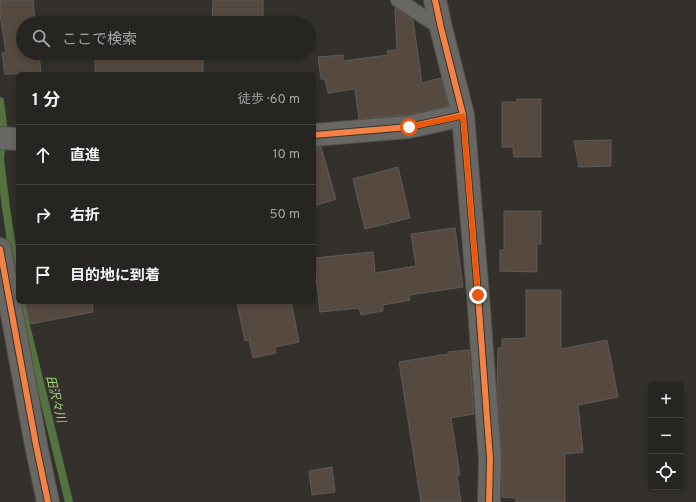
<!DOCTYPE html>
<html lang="ja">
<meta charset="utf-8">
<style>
:root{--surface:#272521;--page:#2f2d2a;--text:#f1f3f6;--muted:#a4a5a5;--line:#43423f}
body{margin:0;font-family:Overpass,"Noto Sans JP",sans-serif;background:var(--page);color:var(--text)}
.controls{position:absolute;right:12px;bottom:12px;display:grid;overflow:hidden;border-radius:6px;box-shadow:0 2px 6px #0003}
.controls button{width:36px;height:36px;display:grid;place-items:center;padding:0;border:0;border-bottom:1px solid var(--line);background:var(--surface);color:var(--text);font:20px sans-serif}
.stop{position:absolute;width:12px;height:12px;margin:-9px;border:3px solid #ea580c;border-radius:50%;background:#fff}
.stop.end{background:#ea580c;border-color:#fff;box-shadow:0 1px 4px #0008}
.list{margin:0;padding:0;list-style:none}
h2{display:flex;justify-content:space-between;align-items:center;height:52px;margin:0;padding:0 16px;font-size:17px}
h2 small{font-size:13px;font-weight:400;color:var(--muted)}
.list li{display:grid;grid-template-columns:26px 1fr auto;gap:12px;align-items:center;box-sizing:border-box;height:60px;padding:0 16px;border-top:1px solid var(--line)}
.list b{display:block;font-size:15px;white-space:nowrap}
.list em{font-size:13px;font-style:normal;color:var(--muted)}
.icon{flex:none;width:22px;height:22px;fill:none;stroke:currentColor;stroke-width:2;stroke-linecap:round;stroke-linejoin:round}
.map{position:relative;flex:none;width:696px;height:502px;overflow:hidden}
.search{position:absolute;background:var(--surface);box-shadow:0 2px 6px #0003;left:16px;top:16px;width:300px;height:44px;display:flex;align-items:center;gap:10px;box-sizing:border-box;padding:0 14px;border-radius:22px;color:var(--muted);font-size:15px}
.panel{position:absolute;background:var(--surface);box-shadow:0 2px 6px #0003;left:16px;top:72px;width:300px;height:232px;border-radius:6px}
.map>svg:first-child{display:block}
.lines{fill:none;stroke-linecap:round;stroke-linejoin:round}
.stream{stroke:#557341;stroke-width:8}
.building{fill:#554940;stroke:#5f5c59}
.service-casing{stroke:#504d4a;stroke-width:16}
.minor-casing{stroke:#504d4a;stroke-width:24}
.service{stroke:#696763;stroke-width:14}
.minor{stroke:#696763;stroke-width:22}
.cycleway-casing{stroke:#373229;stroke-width:8}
.cycleway{stroke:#f48246;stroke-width:6}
.route{stroke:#ea580c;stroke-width:5}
.labels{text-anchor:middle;stroke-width:3.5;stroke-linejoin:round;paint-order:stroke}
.water-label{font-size:12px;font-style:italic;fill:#9fd282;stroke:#373229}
</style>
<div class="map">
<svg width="696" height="502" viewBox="0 0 696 502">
<rect width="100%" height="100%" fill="#34312c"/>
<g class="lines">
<g class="stream">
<polyline points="0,101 3,125 0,160 6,208 18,287"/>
<polyline points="21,305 69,502"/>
</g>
</g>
<g class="building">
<polygon points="0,0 33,0 35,23 23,23 23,53 39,53 41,74 5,74 2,53 6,52 0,14"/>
<polygon points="213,0 263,0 263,23 212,23"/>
<polygon points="395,8 413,20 422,83 441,78 448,106 407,115 359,119 355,89 328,93 325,79 321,79 318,57 343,55 343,61 388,55 387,51 397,50"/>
<rect x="95" y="53" width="108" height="21"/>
<polygon points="517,99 541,99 541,157 514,157 513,147 502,147 502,102 517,102"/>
<polygon points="611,140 611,166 579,167 574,141"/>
<polygon points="314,147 321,147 336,199 314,206"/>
<polygon points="398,167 410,218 365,229 353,179"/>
<polygon points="504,211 541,211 541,244 537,244 537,272 500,271 500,250 504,250"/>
<polygon points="455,228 463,287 409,295 410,300 383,305 383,311 361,315 359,308 320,312 314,258 373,252 375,273 416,266 411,234"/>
<polygon points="526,290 561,290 561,349 607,340 618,397 578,405 583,452 565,454 565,502 516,502 516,498 502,497 502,458 497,389 498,348 502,348 502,339 526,338"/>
<polygon points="25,302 92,302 93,312 30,324"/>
<polygon points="237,302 291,302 299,342 275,347 276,353 253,358 249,340 245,341"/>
<polygon points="469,350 474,414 451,418 460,475 457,475 461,502 421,502 399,362 448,354 448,352"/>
<polygon points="332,467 335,492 312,495 309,471"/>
</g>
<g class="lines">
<g class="service-casing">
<polyline id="service" points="398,0 441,28"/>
</g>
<g class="minor-casing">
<g id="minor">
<polyline points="435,0 441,28 463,115 478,295 490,459 489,502"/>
<polyline points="314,135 409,127 463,115"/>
<polyline points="0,138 18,139"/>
<polyline points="0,249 36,445 48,502"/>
</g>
</g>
<use href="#service" class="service"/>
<use href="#minor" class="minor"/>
<g class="cycleway-casing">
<g id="cycleway">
<polyline points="435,0 441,28 463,115 478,295 490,459 489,502"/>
<polyline points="314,135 409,127 463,115"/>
<polyline points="0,249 36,445 48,502"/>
</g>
</g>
<use href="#cycleway" class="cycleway"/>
</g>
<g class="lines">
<polyline class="route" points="409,127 463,116 478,295"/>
</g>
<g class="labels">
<g class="water-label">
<text transform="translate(56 399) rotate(76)" y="4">田沢々川</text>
</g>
</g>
</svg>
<div class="controls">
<button>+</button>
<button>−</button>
<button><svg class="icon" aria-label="locate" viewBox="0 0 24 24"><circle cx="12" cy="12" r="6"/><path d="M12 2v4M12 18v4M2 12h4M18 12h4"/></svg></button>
</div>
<div class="stop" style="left:409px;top:127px"></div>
<div class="stop end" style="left:478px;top:295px"></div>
<div class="search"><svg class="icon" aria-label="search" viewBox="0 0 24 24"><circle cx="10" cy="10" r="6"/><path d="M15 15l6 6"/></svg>ここで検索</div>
<section class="panel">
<h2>1 分<small>徒歩 · 60 m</small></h2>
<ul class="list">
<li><svg class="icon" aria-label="ahead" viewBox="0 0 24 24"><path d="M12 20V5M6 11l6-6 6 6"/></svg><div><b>直進</b></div><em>10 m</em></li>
<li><svg class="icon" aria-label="right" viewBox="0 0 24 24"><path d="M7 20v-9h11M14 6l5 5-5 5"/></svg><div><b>右折</b></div><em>50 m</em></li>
<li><svg class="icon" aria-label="arrive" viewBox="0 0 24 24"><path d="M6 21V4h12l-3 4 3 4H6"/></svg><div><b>目的地に到着</b></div></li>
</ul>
</section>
</div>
